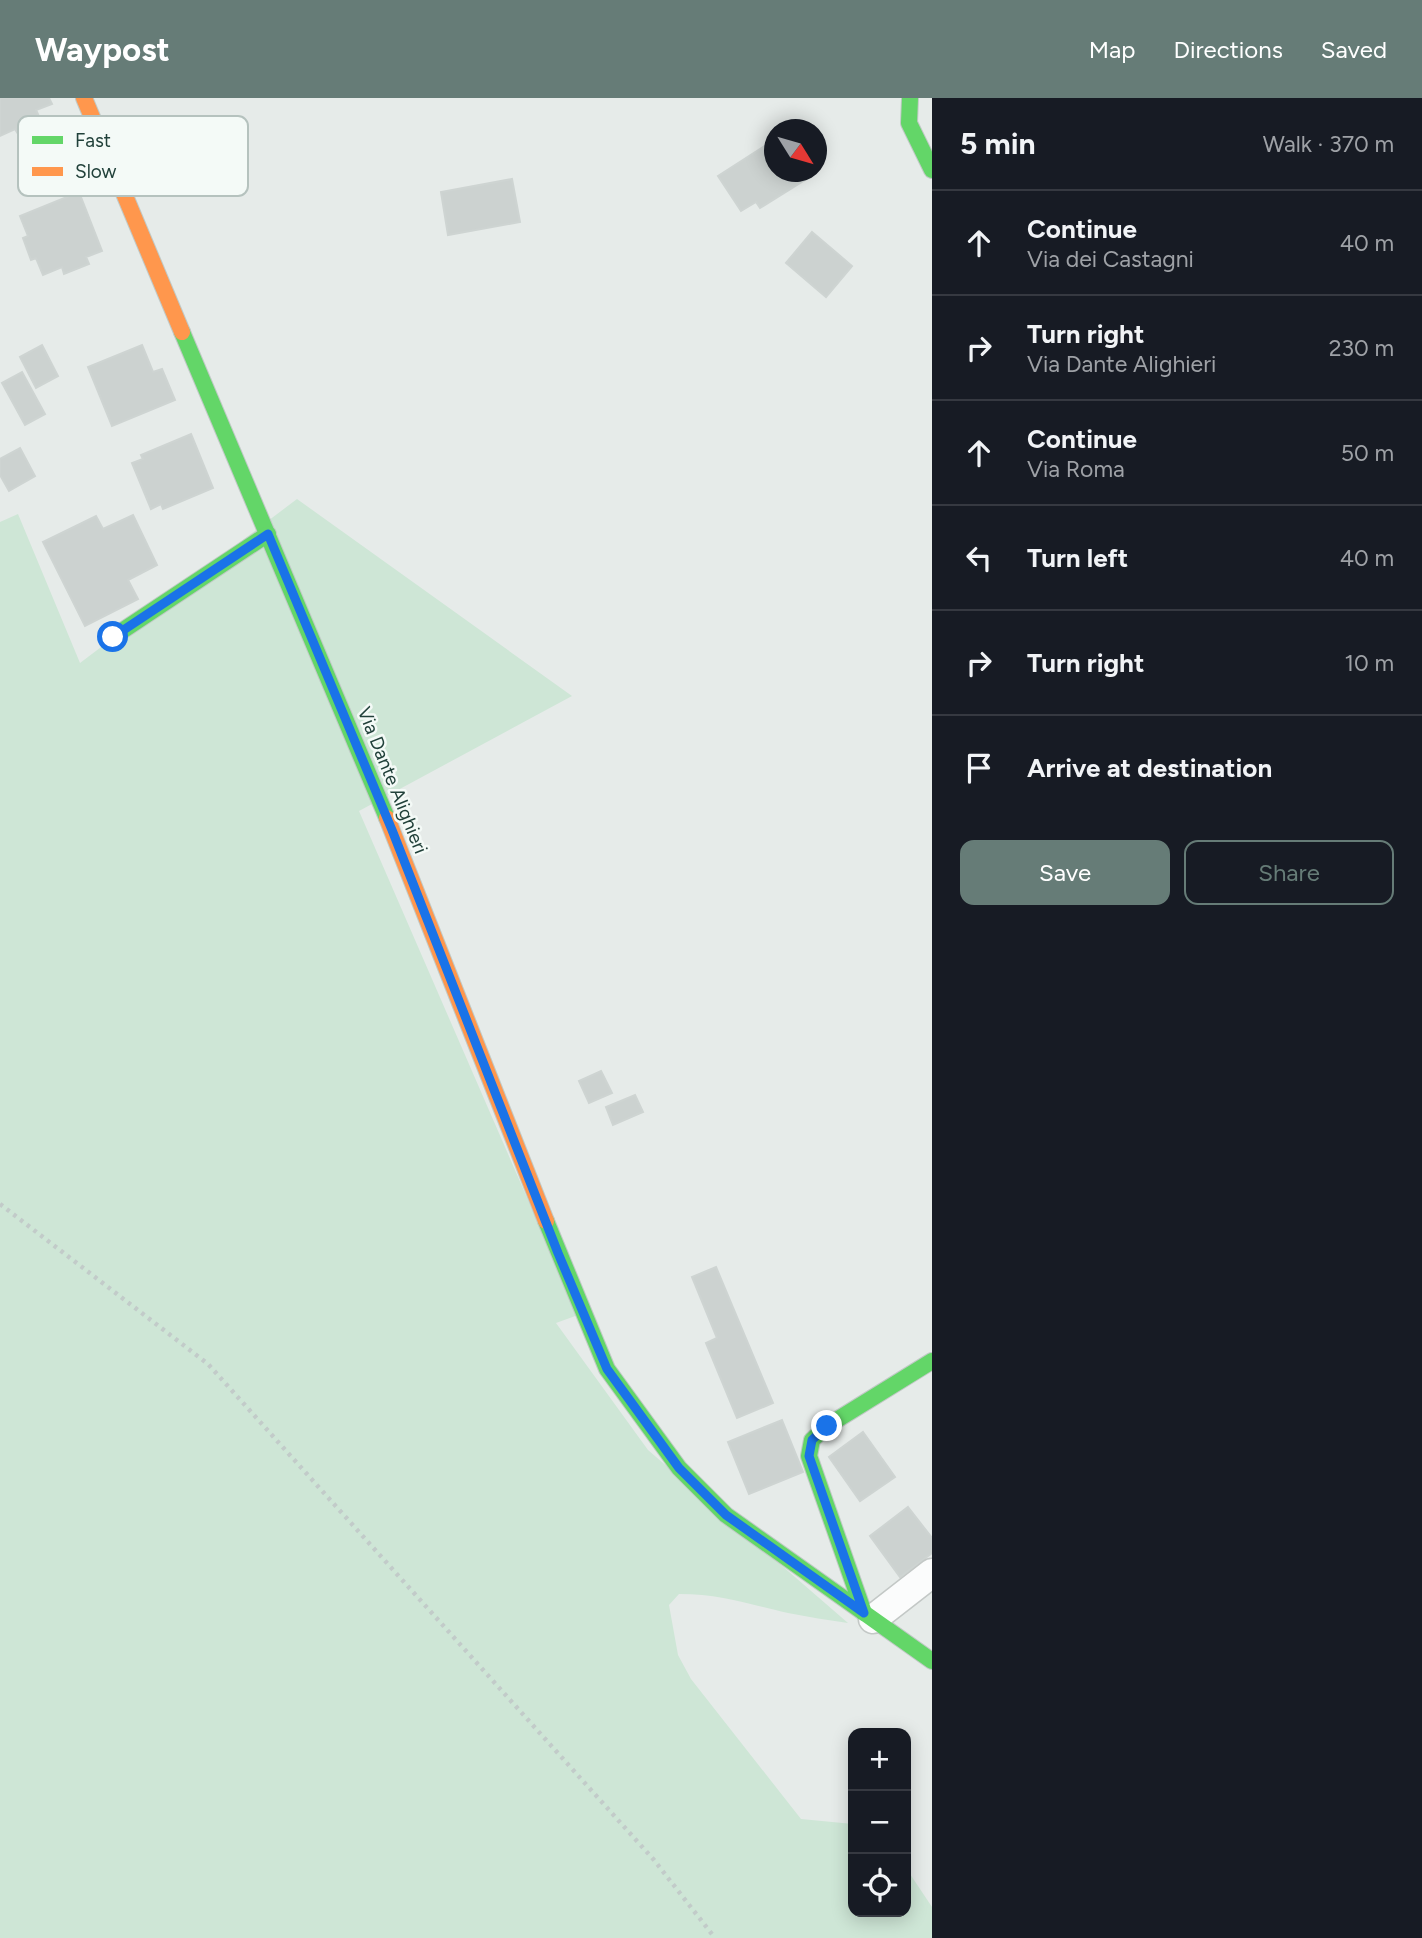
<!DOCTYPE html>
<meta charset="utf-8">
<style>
:root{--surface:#171b24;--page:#242831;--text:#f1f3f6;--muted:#9ea1a6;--line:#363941;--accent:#667c77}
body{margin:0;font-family:Figtree,sans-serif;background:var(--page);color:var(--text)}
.controls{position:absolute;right:21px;bottom:21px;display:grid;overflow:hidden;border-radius:14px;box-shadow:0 4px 18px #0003}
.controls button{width:63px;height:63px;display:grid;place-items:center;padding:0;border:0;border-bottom:2px solid var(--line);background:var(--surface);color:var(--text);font:35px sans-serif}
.compass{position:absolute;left:764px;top:21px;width:63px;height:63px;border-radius:50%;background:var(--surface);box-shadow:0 4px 18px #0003;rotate:127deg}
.stop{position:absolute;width:21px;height:21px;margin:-16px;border:5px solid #1a73e8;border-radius:50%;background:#fff}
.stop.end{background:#1a73e8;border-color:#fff;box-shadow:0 2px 7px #0008}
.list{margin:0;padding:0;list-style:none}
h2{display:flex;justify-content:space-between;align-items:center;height:91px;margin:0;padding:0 28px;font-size:30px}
h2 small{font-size:23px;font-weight:400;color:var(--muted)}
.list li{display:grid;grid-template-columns:46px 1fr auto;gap:21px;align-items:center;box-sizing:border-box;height:105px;padding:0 28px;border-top:2px solid var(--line)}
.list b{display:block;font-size:26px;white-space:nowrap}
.list p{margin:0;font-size:23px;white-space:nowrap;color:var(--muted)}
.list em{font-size:23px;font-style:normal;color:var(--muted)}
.actions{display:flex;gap:14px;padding:21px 28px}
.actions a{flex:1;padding:16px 0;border:2px solid var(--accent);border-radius:14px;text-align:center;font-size:24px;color:var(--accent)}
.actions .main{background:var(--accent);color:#fff}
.icon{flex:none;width:38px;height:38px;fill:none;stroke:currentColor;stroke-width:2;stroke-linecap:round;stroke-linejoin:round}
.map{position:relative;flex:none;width:932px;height:1840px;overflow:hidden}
header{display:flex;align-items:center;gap:42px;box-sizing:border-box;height:98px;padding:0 35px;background:var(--accent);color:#fff}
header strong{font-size:33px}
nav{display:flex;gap:38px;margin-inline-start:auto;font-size:24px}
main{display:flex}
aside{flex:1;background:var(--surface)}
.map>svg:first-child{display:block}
.green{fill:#cee6d6}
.building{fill:#ccd2d0;stroke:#ced4d2;stroke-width:2}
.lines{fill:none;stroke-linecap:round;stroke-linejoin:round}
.street-casing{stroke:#c3c8c6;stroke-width:31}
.fast-casing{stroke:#c1c9c6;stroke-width:18}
.slow-casing{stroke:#c1c9c6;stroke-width:18}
.path{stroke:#c2cbc9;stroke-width:4.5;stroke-dasharray:3.5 5;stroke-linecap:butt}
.street{stroke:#fbfcfc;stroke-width:28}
.fast{stroke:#63d668;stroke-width:16}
.slow{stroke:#ff974d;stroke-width:16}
.route{stroke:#1a73e8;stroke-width:9}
.labels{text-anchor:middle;stroke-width:5;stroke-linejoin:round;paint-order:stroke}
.street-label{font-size:19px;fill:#21413a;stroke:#f4faf7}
.key{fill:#f4faf7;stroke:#b5c2be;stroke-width:2}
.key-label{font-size:19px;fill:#21413a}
</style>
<header>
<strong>Waypost</strong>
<nav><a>Map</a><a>Directions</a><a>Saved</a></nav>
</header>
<main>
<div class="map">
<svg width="932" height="1840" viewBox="0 0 932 1840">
<rect width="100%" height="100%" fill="#e6ebe9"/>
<path class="green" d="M 297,401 L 572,598 L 359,713 L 578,1217 L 556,1225 L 648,1352 L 848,1525 C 828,1522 808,1519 788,1515 C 748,1506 721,1496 679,1496 L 669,1507 L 678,1557 L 691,1581 L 801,1721 L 853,1726 L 853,1814 L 906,1814 L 906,1770 L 932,1809 L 932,1840 L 0,1840 L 0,424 L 18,416 L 80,565 Z"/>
<g class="building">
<polygon points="0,0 49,0 52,6 36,12 42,25 18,36 15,31 0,38"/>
<polygon points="774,42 774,74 800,74 805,82 760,110 756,104 741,113 718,78"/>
<polygon points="512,81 520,124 448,137 441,94"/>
<polygon points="79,94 102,153 86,159 89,166 64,176 62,169 43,177 36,160 31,162 23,140 28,138 20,118"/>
<polygon points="812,134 852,168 826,199 786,165"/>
<polygon points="42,247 58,278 36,290 20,259"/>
<polygon points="142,247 153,274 162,271 175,302 112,328 88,269"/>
<polygon points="22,274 45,316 25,327 2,285"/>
<polygon points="191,336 213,390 163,411 161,406 151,411 132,365 143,361 141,357"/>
<polygon points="20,350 35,378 9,393 0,377 0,361"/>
<polygon points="133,417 157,467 128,482 138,501 85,528 43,444 96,418 103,431"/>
<polygon points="601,973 612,995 589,1005 579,983"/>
<polygon points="635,997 643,1014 613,1027 606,1009"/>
<polygon points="716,1169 773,1305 737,1320 706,1245 717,1240 692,1179"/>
<polygon points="782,1322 803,1374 749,1396 728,1344"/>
<polygon points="863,1334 895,1379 860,1403 829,1359"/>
<polygon points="908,1409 932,1440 932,1455 900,1479 870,1438"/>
</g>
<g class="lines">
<g class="street-casing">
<polyline id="street" points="873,1521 932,1475"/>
</g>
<g class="fast-casing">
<g id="fast">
<polyline points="910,0 909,25 932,72"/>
<polyline points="182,234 387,720"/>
<polyline points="113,539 268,436"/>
<polyline points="546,1123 607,1271 679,1370 726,1417 932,1563"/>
<polyline points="864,1515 809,1358 812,1342 827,1328 932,1263"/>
</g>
</g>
<g class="slow-casing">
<g id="slow">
<polyline points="84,0 182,234"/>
<polyline points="387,720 546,1123"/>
</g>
</g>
<polyline class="path" points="0,1106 208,1266 654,1762 715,1840"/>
<use href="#street" class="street"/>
<use href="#fast" class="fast"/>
<use href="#slow" class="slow"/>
</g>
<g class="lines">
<polyline class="route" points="113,539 268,436 392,732 558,1155 607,1271 679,1370 726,1417 864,1515 809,1358 812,1342 827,1328"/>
</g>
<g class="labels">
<g class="street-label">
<text transform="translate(393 682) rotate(68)" y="7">Via Dante Alighieri</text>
</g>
</g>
<rect x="18" y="18" width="230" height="80" rx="10" class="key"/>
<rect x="32" y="38" width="31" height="8" fill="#63d668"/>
<rect x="32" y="69" width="31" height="9" fill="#ff974d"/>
<g class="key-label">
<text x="75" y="49">Fast</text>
<text x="75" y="80">Slow</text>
</g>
</svg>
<div class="controls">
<button>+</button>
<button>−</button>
<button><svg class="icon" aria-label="locate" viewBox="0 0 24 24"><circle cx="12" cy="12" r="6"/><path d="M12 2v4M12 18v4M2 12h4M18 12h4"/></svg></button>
</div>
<svg class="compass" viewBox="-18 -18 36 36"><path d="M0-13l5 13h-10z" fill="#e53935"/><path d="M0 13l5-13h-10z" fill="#9ea1a6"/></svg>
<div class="stop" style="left:113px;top:539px"></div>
<div class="stop end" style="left:827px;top:1328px"></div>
</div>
<aside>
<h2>5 min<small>Walk · 370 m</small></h2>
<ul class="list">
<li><svg class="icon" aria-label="ahead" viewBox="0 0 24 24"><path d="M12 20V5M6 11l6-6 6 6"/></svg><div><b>Continue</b><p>Via dei Castagni</p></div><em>40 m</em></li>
<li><svg class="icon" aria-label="right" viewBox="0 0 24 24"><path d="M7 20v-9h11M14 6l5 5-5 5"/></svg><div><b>Turn right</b><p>Via Dante Alighieri</p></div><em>230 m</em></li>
<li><svg class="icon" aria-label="ahead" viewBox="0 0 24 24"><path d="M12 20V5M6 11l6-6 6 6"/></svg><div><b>Continue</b><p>Via Roma</p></div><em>50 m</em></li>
<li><svg class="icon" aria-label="left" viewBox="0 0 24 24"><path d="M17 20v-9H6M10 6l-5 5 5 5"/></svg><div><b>Turn left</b></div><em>40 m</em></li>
<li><svg class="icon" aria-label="right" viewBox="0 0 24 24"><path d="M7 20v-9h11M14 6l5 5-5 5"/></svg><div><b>Turn right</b></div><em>10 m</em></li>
<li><svg class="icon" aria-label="arrive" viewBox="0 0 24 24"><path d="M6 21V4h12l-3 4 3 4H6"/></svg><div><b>Arrive at destination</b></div></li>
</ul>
<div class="actions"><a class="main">Save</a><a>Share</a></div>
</aside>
</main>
